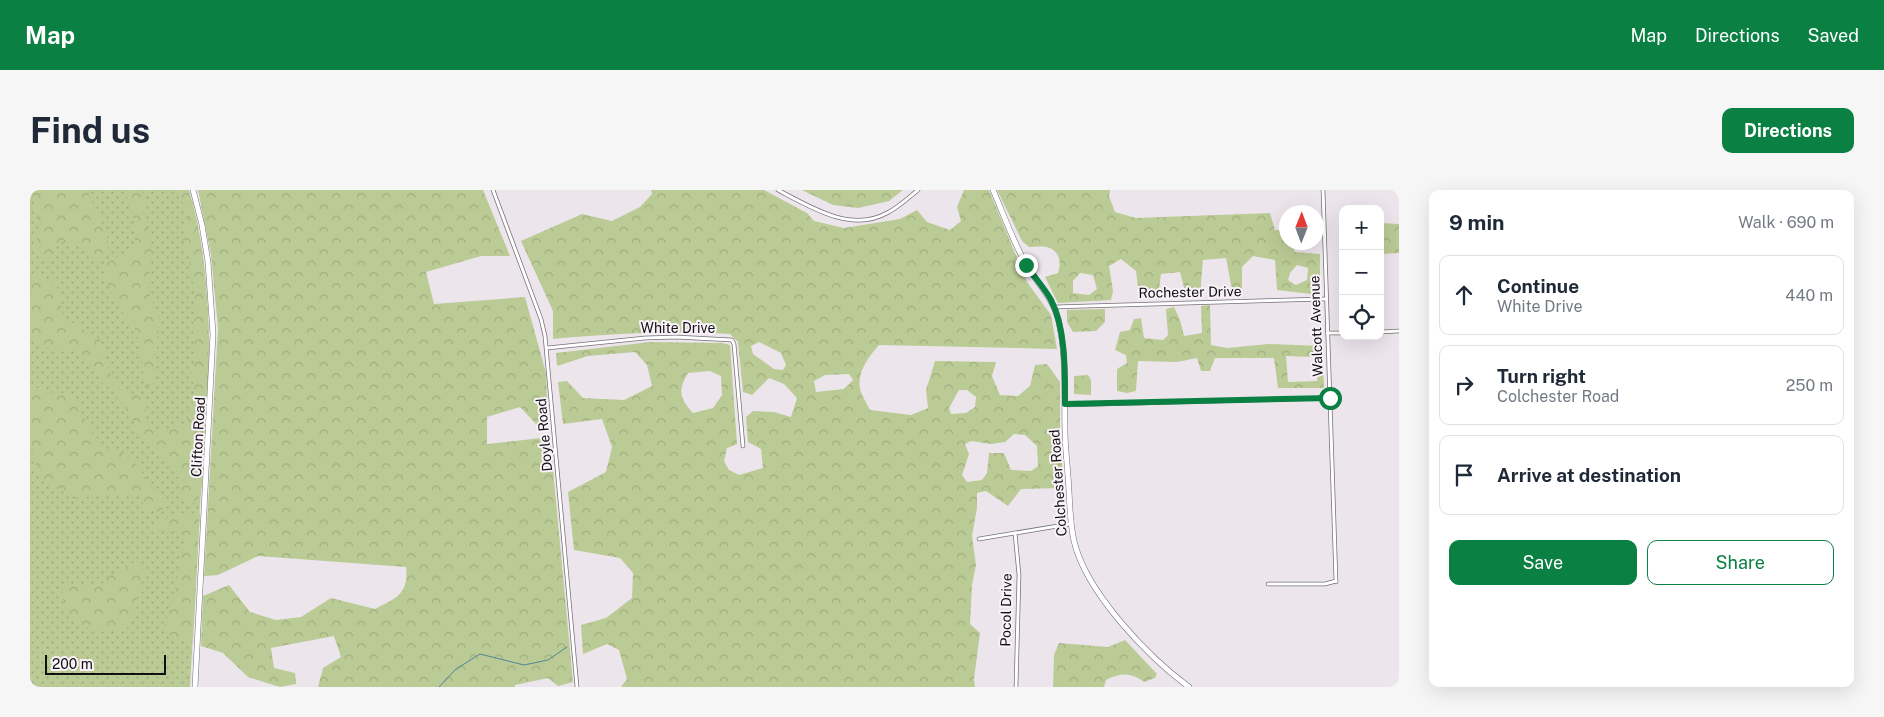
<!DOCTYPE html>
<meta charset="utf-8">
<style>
:root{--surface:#fff;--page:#f6f6f7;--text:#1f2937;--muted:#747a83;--line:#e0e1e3;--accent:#0b8043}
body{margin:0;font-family:"Public Sans",sans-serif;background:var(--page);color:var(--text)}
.controls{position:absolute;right:15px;top:15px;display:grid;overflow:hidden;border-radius:10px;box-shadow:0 5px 20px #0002}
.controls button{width:45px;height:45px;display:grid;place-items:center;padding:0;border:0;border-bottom:1px solid var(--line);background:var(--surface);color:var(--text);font:25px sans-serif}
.compass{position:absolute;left:1249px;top:15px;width:45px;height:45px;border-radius:50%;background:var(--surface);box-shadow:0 5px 20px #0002;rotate:1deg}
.scale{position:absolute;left:15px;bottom:12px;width:121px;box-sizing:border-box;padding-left:5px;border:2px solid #110f11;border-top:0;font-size:14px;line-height:18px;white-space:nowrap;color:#110f11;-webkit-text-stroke:4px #f9f3f9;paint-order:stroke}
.stop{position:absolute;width:15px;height:15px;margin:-11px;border:4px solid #0b8043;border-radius:50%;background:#fff}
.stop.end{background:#0b8043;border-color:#fff;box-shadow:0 1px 5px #0008}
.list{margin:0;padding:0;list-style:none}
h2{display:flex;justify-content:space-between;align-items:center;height:65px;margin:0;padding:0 20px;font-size:21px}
h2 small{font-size:16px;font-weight:400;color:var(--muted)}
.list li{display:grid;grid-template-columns:32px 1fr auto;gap:15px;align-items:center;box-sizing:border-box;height:80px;margin:0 10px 10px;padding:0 10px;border:1px solid var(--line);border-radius:10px}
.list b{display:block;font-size:19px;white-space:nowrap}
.list p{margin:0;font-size:16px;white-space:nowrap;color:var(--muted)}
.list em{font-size:16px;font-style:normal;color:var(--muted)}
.actions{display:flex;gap:10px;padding:15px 20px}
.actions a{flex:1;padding:11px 0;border:1px solid var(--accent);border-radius:10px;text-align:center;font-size:18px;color:var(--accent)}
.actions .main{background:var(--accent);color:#fff}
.icon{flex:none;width:28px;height:28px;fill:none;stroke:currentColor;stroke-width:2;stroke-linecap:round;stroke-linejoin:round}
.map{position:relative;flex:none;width:1369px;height:497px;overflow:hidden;border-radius:10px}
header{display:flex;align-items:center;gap:30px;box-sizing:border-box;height:70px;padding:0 25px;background:var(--accent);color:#fff}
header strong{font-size:24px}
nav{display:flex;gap:28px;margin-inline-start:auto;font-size:18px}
.intro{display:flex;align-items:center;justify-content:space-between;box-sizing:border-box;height:120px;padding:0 30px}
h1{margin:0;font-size:35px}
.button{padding:12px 22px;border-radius:10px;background:var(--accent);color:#fff;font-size:18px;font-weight:700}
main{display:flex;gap:30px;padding:0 30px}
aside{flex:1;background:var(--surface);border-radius:10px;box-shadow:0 5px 20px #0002}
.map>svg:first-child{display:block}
.grass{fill:url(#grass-dots)}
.forest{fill:url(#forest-crowns);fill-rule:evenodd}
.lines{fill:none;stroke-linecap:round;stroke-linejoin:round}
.stream{stroke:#51849a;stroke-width:1}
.street-casing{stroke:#767076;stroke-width:4.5}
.secondary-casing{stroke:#767076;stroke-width:6}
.street{stroke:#fff;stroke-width:3}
.secondary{stroke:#fff;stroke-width:5}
.route{stroke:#0b8043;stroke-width:6}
.labels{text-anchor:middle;stroke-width:4;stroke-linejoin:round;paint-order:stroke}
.street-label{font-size:14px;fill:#110f11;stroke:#f9f3f9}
</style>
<header>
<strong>Map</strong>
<nav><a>Map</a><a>Directions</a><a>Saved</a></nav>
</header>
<div class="intro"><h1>Find us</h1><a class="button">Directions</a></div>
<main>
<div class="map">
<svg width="1369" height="497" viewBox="0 0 1369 497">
<defs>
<pattern id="grass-dots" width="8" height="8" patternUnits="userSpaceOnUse" patternTransform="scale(1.25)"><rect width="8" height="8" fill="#bbcb95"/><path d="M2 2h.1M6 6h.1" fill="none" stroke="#a0ad7f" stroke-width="1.8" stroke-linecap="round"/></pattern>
<pattern id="forest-crowns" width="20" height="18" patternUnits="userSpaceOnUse" patternTransform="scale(1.25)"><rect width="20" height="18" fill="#bbcb95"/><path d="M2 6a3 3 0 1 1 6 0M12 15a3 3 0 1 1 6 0" fill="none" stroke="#a0ad7f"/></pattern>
</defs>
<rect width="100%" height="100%" fill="#ece6ec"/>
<path class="grass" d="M 0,0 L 159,0 C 174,49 178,101 179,153 L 160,497 L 0,497 Z"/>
<g class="forest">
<path d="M 4,0 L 57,0 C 62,15 80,42 78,57 C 78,62 72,67 69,70 C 53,64 50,52 30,52 L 23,59 L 19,69 L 11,67 L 6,60 L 9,32 L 2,4 Z"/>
<path d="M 95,0 L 112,0 L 114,8 L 113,29 L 117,37 L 122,58 L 118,100 L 129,129 L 124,193 L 114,198 C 112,179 113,155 104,137 C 102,133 97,129 94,125 C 91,121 90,116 87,111 C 75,89 61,70 99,65 C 112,43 102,23 95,0 Z"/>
<path d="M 148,0 L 158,0 C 169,43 176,85 178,128 C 181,187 175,246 171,305 L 163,313 L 155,316 L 147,283 L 130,261 L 107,240 L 102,228 L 94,216 L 80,198 L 70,191 L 65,179 L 55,167 L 47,162 L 38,159 L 21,159 L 5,154 L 0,147 L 2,87 C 14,84 28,92 31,106 C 32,113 30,119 34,125 C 40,134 60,142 70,149 C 73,162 80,193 92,200 C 100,204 107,204 114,209 C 116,225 115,243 136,239 C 143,238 149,237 156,234 L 163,212 L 164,195 L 161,187 L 165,168 L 163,160 L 163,130 L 166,115 L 164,95 L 159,85 L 160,70 L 152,48 L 158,28 Z"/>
<path d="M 168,0 L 453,0 L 480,66 L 451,66 L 396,82 L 404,114 L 495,107 L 516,183 L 518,233 L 507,235 L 490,217 L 457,227 L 457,254 L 520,247 L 543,492 L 528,496 L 518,488 L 485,495 L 485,497 L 288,497 L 293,478 L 311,467 L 304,446 L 241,458 L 244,478 L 265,483 L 266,494 L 250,497 L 218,487 L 193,463 L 171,456 L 173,406 L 199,395 L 220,422 L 246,430 L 271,427 L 301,408 L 345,419 C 366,408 379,404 376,377 L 228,366 L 188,385 L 174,386 L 188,138 L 181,65 Z"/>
<path d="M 621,0 L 734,0 L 777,23 L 784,31 L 814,38 L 870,29 L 887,20 L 897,32 L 920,40 L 931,31 L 927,17 L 934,0 L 959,0 L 997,92 L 1021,125 L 1027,159 L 849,155 C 838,167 825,185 831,202 C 833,208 837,214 840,220 L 881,225 L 898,218 L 896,200 L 905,171 L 966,172 L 962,186 L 970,205 L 988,206 L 1000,196 L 1005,175 L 1017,174 L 1030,192 L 1030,252 L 1034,298 L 991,299 L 978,316 L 956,301 L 947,303 L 947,318 L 942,346 L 946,375 L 942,395 L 940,434 L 950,443 L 944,489 L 945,497 L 591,497 L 597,489 L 589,460 L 577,454 L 553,464 L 551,435 L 576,428 L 602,408 L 603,383 L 590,368 L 544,360 L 538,302 L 576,282 L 582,257 L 572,229 L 533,234 L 528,192 L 537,191 L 553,208 L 594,210 L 622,196 L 617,175 L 605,162 L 558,166 L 527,176 L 526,163 L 620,152 L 692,153 L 700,155 L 707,254 L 697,258 L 694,271 L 699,280 L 709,285 L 733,278 L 731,259 L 718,252 L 716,227 L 723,221 L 744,222 L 761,227 L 767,208 L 754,194 L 739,188 L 722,205 L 713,202 L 708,152 L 700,144 C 640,140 582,144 523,149 L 523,121 L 491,51 L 552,24 L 582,31 L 610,17 L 622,4 ZM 729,152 L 751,163 L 756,175 L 753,180 L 744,179 L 723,164 L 721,156 ZM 680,181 L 691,186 L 692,205 L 683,218 L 663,223 C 649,208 648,200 658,183 ZM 819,184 L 823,190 L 814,199 L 786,202 L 784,191 L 795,185 ZM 929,200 L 937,200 L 946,207 L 945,217 L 936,223 L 921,224 L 919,218 ZM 984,244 L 995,245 L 1007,256 L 1008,276 L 1001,281 L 981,280 L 974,263 L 959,263 L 957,283 L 952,290 L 937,292 L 932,285 L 939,264 L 935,254 L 941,251 L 961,254 L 975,252 Z"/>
<polygon points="772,0 873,0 859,11 828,18 803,15"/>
<path d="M 967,0 L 1080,0 L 1079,6 L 1085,22 L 1106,28 L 1240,23 L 1245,40 L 1256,41 L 1256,52 L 1262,53 L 1265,62 L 1290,64 L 1290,98 L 1281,104 L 1247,100 L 1245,70 L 1223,66 L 1212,77 L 1212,101 L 1202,100 L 1196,68 L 1173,70 L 1170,106 L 1156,105 L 1150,82 L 1131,84 L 1128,106 L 1109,106 L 1106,81 L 1091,69 L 1079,76 L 1083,101 L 1081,110 L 1028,113 L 1015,87 L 1028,83 C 1032,72 1029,59 1016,57 C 1011,56 1004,57 999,57 L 992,51 ZM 1267,75 L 1278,78 L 1277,90 L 1266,95 L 1258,90 L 1260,83 ZM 1050,83 L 1063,85 L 1067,99 L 1059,105 L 1043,103 L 1043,91 Z"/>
<polygon points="1350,33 1369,34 1369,63 1350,64"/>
<path d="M 1180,115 L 1181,155 L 1197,158 L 1238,154 L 1292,156 L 1294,198 L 1248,198 L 1244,168 L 1185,168 L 1180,181 L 1171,181 L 1167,168 L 1147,172 L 1108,171 L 1106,201 L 1097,203 L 1087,201 L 1087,179 L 1097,173 L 1096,165 L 1085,160 L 1090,142 L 1100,140 L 1104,129 L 1111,128 L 1114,148 L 1133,150 L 1138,145 L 1136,119 L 1144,117 L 1150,130 L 1154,146 L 1172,143 L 1171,116 ZM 1256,166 L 1283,167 L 1288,181 L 1287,191 L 1258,192 Z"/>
<polygon points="1075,119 1075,132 1066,141 1043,142 1037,132 1037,120"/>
<polygon points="1058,185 1061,190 1061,205 1044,204 1044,186"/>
<polygon points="3,198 10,198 24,203 34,203 45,209 59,238 77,261 90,261 106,274 137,317 127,322 117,319 107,304 43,308 9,286 0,254 0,203"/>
<path d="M 154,323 L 170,324 L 163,449 L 146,448 L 134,443 L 133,437 C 138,431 137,425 140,418 C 147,396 150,374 154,350 C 149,333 137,338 124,343 L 121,340 C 125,329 143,326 154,323 Z"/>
<path d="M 100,373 L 110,374 L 115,379 L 99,437 C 89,439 65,441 56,437 C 40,430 29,413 33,396 L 62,397 L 72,394 L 81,385 Z"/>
<path d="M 1095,450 L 1127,484 L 1125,488 L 1114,492 C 1100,482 1090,483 1076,490 L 1074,497 L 1023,497 L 1024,465 L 1029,453 L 1078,457 Z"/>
</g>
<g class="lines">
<polyline class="stream" points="409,497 426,479 450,464 494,475 518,470 537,457"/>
<g class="street-casing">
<g id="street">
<polyline points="463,0 511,129 515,146 547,497"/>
<path d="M 748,0 C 780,17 821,43 857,23 C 869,17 878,8 888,0"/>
<polyline points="1293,0 1306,392"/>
<polyline points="1024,117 1295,109"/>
<polyline points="1350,142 1369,141"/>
<polyline points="1297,143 1313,143"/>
<polyline points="517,158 615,148 646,147 702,150 704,154 713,256"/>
<polyline points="1035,215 1300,208"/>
<polyline points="985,343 989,385 986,497"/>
<polyline points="949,349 1040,334"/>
<polyline points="1238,394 1295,394 1306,391"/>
</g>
</g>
<g class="secondary-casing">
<g id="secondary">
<polyline points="163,0 172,35 178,72 183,144 165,497"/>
<path d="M 963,0 C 974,25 983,52 997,76 C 1008,94 1022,107 1028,128 C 1037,165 1034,203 1035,241 C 1035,256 1037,271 1038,286 C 1040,308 1039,329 1044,351 C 1056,402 1117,466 1159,497"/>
</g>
</g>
<use href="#street" class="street"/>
<use href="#secondary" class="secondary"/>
</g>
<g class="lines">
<path class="route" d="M 996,75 C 1004,87 1014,97 1021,110 C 1036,139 1035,183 1035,214 L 1300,208"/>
</g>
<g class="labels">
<g class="street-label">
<text transform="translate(1160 102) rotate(-1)" y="5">Rochester Drive</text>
<text transform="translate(1286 136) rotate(-92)" y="5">Walcott Avenue</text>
<text x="648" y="143">White Drive</text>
<text transform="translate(514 245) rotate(-95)" y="5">Doyle Road</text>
<text transform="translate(168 247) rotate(-87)" y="5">Clifton Road</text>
<text transform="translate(1028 293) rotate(-94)" y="5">Colchester Road</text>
<text transform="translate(976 420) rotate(-89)" y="5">Pocol Drive</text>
</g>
</g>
</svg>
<div class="controls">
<button>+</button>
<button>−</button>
<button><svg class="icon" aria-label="locate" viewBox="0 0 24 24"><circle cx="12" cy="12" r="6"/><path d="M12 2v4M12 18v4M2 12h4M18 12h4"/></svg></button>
</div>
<svg class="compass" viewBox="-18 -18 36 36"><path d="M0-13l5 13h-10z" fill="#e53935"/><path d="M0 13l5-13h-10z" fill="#747a83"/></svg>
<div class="scale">200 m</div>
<div class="stop" style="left:1300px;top:208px"></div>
<div class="stop end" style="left:996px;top:75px"></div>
</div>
<aside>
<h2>9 min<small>Walk · 690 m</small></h2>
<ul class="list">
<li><svg class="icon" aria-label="ahead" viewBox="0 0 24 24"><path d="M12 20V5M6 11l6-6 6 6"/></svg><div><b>Continue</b><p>White Drive</p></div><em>440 m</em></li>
<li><svg class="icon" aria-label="right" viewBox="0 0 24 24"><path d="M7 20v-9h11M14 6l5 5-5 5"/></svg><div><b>Turn right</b><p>Colchester Road</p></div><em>250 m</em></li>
<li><svg class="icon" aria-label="arrive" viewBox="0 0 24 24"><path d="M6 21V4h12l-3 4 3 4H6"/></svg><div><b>Arrive at destination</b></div></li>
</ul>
<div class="actions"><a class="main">Save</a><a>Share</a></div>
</aside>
</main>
